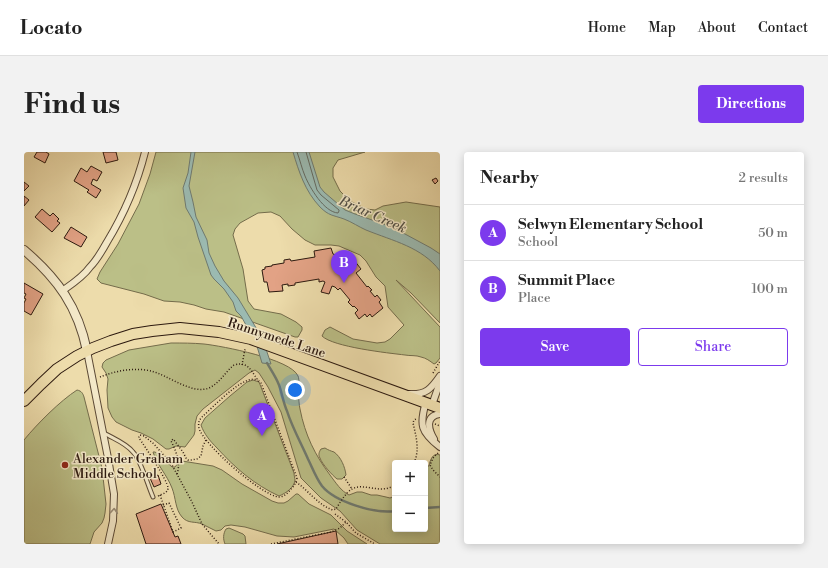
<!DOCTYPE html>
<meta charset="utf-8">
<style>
:root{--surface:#fff;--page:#f2f2f2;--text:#222;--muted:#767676;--line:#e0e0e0;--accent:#7c3aed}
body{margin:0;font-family:"Libre Bodoni",serif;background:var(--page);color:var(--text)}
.controls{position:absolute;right:12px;bottom:12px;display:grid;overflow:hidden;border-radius:4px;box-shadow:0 2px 10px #0003}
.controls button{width:36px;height:36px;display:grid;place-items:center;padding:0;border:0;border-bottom:1px solid var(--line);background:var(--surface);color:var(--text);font:20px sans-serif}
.you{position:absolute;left:271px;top:238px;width:14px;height:14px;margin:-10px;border:3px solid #fff;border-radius:50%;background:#1a73e8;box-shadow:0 0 0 6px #1a73e833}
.badge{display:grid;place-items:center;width:26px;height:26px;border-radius:50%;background:var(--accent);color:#fff;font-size:13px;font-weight:700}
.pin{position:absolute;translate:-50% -33px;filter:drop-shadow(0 1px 2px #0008)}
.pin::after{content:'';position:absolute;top:21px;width:14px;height:12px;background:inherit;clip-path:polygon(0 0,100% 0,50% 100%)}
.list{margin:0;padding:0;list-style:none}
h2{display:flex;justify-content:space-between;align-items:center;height:52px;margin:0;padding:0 16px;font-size:17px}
h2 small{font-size:13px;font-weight:400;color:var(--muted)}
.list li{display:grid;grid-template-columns:26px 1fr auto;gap:12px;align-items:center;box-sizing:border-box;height:56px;padding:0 16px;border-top:1px solid var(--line)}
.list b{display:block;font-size:15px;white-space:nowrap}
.list p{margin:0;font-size:13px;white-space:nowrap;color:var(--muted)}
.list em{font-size:13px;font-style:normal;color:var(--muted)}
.actions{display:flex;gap:8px;padding:12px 16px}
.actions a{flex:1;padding:9px 0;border:1px solid var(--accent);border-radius:4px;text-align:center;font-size:14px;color:var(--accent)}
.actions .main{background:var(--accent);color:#fff}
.map{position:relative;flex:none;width:416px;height:392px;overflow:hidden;border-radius:4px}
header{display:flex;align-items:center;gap:24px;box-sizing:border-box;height:56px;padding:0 20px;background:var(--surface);border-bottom:1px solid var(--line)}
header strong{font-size:19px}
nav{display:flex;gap:22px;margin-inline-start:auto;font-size:14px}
.intro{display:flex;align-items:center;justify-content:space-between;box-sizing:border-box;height:96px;padding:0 24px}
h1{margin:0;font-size:28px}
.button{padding:10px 18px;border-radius:4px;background:var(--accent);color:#fff;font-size:14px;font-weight:700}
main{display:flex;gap:24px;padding:0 24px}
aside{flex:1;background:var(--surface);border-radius:4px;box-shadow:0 2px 10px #0003}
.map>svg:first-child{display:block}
.green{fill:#bbbf87;stroke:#746c4b}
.water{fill:#9bbab1;stroke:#6f7a70}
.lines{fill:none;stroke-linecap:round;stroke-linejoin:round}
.shore{stroke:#646a60;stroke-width:1}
.stream{stroke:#6f7a70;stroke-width:2.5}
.building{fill:#e2a285;stroke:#2c190f}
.service-casing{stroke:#5c4a36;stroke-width:5}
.minor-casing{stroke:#5c4a36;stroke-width:8}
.tertiary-casing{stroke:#5c4a36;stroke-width:10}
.primary-casing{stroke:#2c190f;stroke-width:12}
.path{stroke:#2c190f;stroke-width:1.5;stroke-dasharray:1 2;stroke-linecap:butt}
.service{stroke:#f3e8c8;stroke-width:3}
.minor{stroke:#f3e8c8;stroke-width:6}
.tertiary{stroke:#f3e8c8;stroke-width:8}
.primary{stroke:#eddcab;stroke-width:10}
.oneway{stroke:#998b75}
.poi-dot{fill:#8f2418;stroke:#f3e8c8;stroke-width:1.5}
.labels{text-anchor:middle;stroke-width:3;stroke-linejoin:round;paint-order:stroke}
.street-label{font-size:13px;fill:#2c190f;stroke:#f3e8c8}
.poi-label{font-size:13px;fill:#2c190f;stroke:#f3e8c8;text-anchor:start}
.water-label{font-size:14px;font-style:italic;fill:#535148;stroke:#f3e8c8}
</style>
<header>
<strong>Locato</strong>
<nav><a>Home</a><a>Map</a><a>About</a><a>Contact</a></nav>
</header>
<div class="intro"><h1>Find us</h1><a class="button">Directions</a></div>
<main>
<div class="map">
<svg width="416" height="392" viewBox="0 0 416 392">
<rect width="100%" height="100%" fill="#eddcab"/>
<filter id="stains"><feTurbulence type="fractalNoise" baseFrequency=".005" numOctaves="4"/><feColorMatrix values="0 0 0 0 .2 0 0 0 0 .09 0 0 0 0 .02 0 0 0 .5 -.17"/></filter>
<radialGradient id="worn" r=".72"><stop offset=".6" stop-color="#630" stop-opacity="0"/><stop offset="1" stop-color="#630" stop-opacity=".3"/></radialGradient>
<g class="green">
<path d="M 132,0 L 341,0 L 314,8 L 309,16 L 309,25 L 316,39 L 326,49 L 342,57 L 351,58 L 359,54 L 382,50 L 416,55 L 416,171 L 387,141 L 372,128 L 416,175 L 416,206 L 412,211 L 410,212 C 406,209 402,206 397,205 C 392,203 386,204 381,203 C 364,201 309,195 298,184 L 301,178 L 306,175 L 329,187 L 353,191 L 361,190 L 366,187 L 380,173 L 364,155 L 361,134 L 352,125 L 342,109 L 336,103 L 315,94 L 307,93 L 291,93 L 281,88 L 268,77 L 256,64 L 247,60 L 234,61 L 216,71 L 211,77 L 209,83 L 219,117 L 224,149 L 230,157 L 257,162 L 272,170 L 278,175 L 278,178 L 274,185 L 271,185 L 200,160 L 182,157 L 170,153 L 156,150 L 140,149 L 120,142 L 77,131 L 73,127 L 76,120 L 94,92 L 115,52 L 126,22 Z"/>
<path d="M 147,191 C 158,191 169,191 180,192 C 198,194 267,207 274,224 C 276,228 274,238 274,242 C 275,247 275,253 276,257 C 281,283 291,303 306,323 C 312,331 317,339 325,343 L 333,340 L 338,340 L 347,343 L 353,343 L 362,345 L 366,346 L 371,344 L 371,377 L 401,377 L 401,314 L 405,314 C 406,308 409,300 416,303 L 416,392 L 356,392 L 333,378 L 316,359 L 297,346 L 277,326 L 257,260 L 244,235 L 235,221 L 231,218 L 225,221 L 179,257 L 173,264 L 171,272 L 171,279 L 170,283 L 161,295 L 152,294 L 145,297 L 142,297 L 129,287 L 117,281 L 108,278 L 92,270 L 88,265 L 84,256 L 83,238 L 84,227 L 82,221 L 78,215 L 79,211 L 82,208 L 105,198 Z"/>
<path d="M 229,228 L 235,230 L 237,235 L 270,321 C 270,324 271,326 271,328 C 270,336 262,341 255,344 C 231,333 211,316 193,296 C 186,289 180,282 177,273 L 181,266 L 206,244 L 223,230 Z"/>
<path d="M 53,238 C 58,239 59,242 60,245 L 78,316 L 82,352 L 81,361 L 80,366 L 78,371 L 70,380 L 66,392 L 0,392 L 0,288 C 13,272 36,249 53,238 Z"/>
<path d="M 301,296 C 304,298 307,299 310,300 C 317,305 321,315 322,323 L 318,327 L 313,327 C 308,323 298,312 296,306 C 294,303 295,300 297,297 Z"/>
<path d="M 129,300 L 131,300 L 134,302 L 148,315 L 151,315 L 155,310 L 158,309 L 189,314 L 198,318 L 218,332 L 248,349 L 254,351 L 260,351 L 264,349 L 272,342 L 274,342 L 285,352 L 307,363 L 323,379 L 343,392 L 324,392 L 320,386 L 310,377 L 270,385 L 253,384 L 221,375 L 207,373 L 201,374 L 197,378 L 192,379 C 187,377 183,374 178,372 C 171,369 164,372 158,365 C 151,357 152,346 148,336 C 143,323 133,313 129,300 Z"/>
<path d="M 205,376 L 219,382 L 221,384 L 222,392 L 201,392 C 199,387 199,382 202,377 Z"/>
</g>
<g class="water">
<polygon points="167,0 171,0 165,34 169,50 172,65 183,88 185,101 191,114 200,129 214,146 234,179 241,194 247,212 238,211 232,191 217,164 212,159 209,150 200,137 190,127 187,123 174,85 170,70 162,56 159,36 164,21"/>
<path d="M 269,0 L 285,0 L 296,35 L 300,40 L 321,58 L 331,62 L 368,75 L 407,96 L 416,102 L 416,119 C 398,95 369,89 342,78 C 335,75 328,70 320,67 C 309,63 305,64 296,55 C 281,39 275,20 269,0 Z"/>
</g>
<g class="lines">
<path class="shore" d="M 273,0 C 276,8 278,17 281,24 C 286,36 300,60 314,61 L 315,59 L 315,58 L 297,43 L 293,38 L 282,0"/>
<g class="stream">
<path d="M 243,211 C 247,218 252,225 255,233 C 258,241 259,250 263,259 C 268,275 277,291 284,307 C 288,315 292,326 298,334 C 311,350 351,362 371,359"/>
<polyline points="401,356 416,355"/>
</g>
</g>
<g class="building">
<polygon points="13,0 22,0 25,2 21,11 10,5"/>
<polygon points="79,0 92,0 94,8 82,11"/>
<polygon points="67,14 78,20 73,29 69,27 67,32 77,38 72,46 63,40 65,38 50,29 57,16 63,20"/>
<polygon points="412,26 414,29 411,32 408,28"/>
<polygon points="0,30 5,34 0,39"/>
<polygon points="0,44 5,48 0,54"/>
<polygon points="18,57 26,64 29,61 35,67 33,69 36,71 28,80 11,65"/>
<polygon points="47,75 63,85 57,95 40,86"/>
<polygon points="307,96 309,102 321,107 326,103 337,117 332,121 343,135 344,134 348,138 346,139 351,145 353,143 357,148 355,150 359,156 348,165 346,162 343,165 341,162 335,167 331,161 334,158 330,154 329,155 324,150 326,148 316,136 314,138 311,135 308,134 305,142 297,140 301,130 299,129 295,130 295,127 271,131 271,133 264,134 264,132 258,133 259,139 245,140 243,130 240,130 238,118 241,117 241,115 248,114 248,113 260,111 260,108 266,107 267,109 291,105 290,99"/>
<polygon points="0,131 19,142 7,163 0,159 0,151 2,147 0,146 2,142 0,141"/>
<polygon points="134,323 137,332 130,335 126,326"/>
<polygon points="137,352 151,385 154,384 157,392 122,392 112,362"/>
<polygon points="312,379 314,392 253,392"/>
</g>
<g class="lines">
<g class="service-casing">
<path id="service" d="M 80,281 C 90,287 102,291 109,300 C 117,308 124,334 129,345"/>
</g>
<g class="minor-casing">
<g id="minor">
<path d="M 38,139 C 48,132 59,125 66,115 C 73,108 78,99 83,90 C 100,62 113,32 121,0"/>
<polyline points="63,199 84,306 90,342 89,369 84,392"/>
<path d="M 385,242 C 402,243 407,237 416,224"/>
<path d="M 402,250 C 395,273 397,280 416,295"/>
<polyline points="408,253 414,236 416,228"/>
<path d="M 410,287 C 404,277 401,264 416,262"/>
</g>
</g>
<g class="tertiary-casing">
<path id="tertiary" d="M 0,98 C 34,127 54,155 63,199"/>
</g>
<g class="primary-casing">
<polyline id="primary" points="0,249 17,232 33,217 53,204 69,196 87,189 109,182 128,179 156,176 195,180 227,187 416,256"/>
</g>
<g class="path">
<polyline points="218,213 221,197"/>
<polyline points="409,221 416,209"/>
<path d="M 76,225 C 91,219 110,215 127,219 C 144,223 168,243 185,236 C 196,231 201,220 210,213 C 227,208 228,224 237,231 L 273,326 C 272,331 270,334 267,337 C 264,341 260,345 255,345 C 238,344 179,292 175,276 C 174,271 175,268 178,265 C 190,254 208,235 222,229 C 226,227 230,227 234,228"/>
<polyline points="411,272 416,274"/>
<polyline points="414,301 409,306 406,313 409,318 416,325"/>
<path d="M 390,311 C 396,298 392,284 389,271 L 390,268 L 392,267"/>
<path d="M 153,322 C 157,311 152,299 147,289 L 149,287 L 150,288 L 159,300 L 162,306 L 164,308 L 167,308 L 173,307 L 177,304 L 179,294 L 182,288"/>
<polyline points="320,325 328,337"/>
<path d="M 272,330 C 285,339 294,353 309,358 L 312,357 C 315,352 322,340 328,337 C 340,330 356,343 371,333"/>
<polyline points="136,343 149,380 157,376 145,351 139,353"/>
<path d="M 134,344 C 138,342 144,341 144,336 C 144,329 120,293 115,286 L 115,285 L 116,283 L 120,284 L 130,292 L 148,313 L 168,350 L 178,372 L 195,392"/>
<polyline points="311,362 322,370 332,381 351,392"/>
<polyline points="247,392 307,380 316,376 322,370"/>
</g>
<use href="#service" class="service"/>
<use href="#minor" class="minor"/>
<use href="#tertiary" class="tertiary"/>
<use href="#primary" class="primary"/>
</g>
<defs><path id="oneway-chevron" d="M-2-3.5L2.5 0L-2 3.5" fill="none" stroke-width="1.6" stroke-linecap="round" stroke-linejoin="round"/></defs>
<use class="oneway" href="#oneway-chevron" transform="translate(90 359) rotate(-86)"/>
<circle class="poi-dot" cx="41" cy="313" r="4"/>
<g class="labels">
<g class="street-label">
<text transform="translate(253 185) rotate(18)" y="5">Runnymede Lane</text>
</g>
<g class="poi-label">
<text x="49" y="311">Alexander Graham<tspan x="49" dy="15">Middle School</tspan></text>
</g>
<g class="water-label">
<text transform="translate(349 62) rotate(24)" y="5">Briar Creek</text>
</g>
</g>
<rect width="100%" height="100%" filter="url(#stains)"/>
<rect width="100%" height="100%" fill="url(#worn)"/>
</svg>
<div class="controls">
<button>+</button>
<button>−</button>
</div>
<div class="you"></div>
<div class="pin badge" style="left:238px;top:284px">A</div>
<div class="pin badge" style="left:320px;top:131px">B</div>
</div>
<aside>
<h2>Nearby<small>2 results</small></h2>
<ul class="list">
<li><span class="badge">A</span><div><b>Selwyn Elementary School</b><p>School</p></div><em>50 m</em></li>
<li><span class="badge">B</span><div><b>Summit Place</b><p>Place</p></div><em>100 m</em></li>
</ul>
<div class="actions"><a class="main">Save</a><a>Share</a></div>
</aside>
</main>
